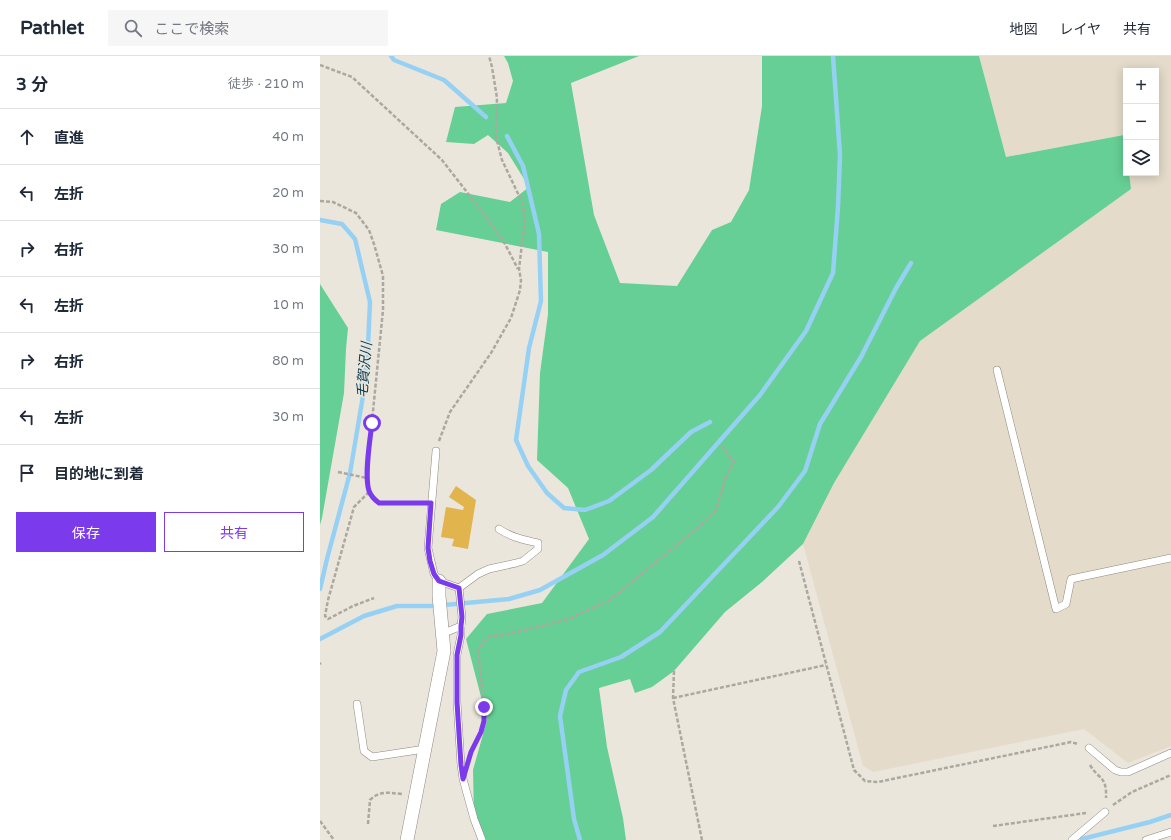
<!DOCTYPE html>
<html lang="ja">
<meta charset="utf-8">
<style>
:root{--surface:#fff;--page:#f6f6f7;--text:#1f2937;--muted:#747a83;--line:#e0e1e3;--accent:#7c3aed}
body{margin:0;font-family:"Varela Round","Noto Sans JP",sans-serif;background:var(--page);color:var(--text)}
.controls{position:absolute;right:12px;top:12px;display:grid;overflow:hidden;border-radius:0px;box-shadow:0 2px 10px #0003}
.controls button{width:36px;height:36px;display:grid;place-items:center;padding:0;border:0;border-bottom:1px solid var(--line);background:var(--surface);color:var(--text);font:20px sans-serif}
.stop{position:absolute;width:12px;height:12px;margin:-9px;border:3px solid #7c3aed;border-radius:50%;background:#fff}
.stop.end{background:#7c3aed;border-color:#fff;box-shadow:0 1px 4px #0008}
.list{margin:0;padding:0;list-style:none}
h2{display:flex;justify-content:space-between;align-items:center;height:52px;margin:0;padding:0 16px;font-size:17px}
h2 small{font-size:13px;font-weight:400;color:var(--muted)}
.list li{display:grid;grid-template-columns:26px 1fr auto;gap:12px;align-items:center;box-sizing:border-box;height:56px;padding:0 16px;border-top:1px solid var(--line)}
.list b{display:block;font-size:15px;white-space:nowrap}
.list em{font-size:13px;font-style:normal;color:var(--muted)}
.actions{display:flex;gap:8px;padding:12px 16px}
.actions a{flex:1;padding:9px 0;border:1px solid var(--accent);border-radius:0px;text-align:center;font-size:14px;color:var(--accent)}
.actions .main{background:var(--accent);color:#fff}
.icon{flex:none;width:22px;height:22px;fill:none;stroke:currentColor;stroke-width:2;stroke-linecap:round;stroke-linejoin:round}
.map{position:relative;flex:none;width:851px;height:784px;overflow:hidden}
header{display:flex;align-items:center;gap:24px;box-sizing:border-box;height:56px;padding:0 20px;background:var(--surface);border-bottom:1px solid var(--line)}
header strong{font-size:19px}
nav{display:flex;gap:22px;margin-inline-start:auto;font-size:14px}
.search{width:280px;height:36px;background:var(--page);display:flex;align-items:center;gap:10px;box-sizing:border-box;padding:0 14px;border-radius:0px;color:var(--muted);font-size:15px}
main{display:flex}
aside{flex:1;background:var(--surface)}
.map>svg:first-child{display:block}
.built{fill:#e4dbca}
.forest{fill:#66cf95}
.lines{fill:none;stroke-linecap:round;stroke-linejoin:round}
.stream{stroke:#96d1f4;stroke-width:4.5}
.building{fill:#e1b44e}
.service-casing{stroke:#8e8980;stroke-width:8}
.minor-casing{stroke:#8e8980;stroke-width:14}
.path{stroke:#aba8a0;stroke-width:2.5;stroke-dasharray:4 2;stroke-linecap:butt}
.service{stroke:#fff;stroke-width:7}
.minor{stroke:#fff;stroke-width:13}
.route{stroke:#7c3aed;stroke-width:5}
.labels{text-anchor:middle;stroke-width:3;stroke-linejoin:round;paint-order:stroke}
.water-label{font-size:14px;font-style:italic;fill:#073950;stroke:#ebe6dc}
</style>
<header>
<strong>Pathlet</strong>
<div class="search"><svg class="icon" aria-label="search" viewBox="0 0 24 24"><circle cx="10" cy="10" r="6"/><path d="M15 15l6 6"/></svg>ここで検索</div>
<nav><a>地図</a><a>レイヤ</a><a>共有</a></nav>
</header>
<main>
<aside>
<h2>3 分<small>徒歩 · 210 m</small></h2>
<ul class="list">
<li><svg class="icon" aria-label="ahead" viewBox="0 0 24 24"><path d="M12 20V5M6 11l6-6 6 6"/></svg><div><b>直進</b></div><em>40 m</em></li>
<li><svg class="icon" aria-label="left" viewBox="0 0 24 24"><path d="M17 20v-9H6M10 6l-5 5 5 5"/></svg><div><b>左折</b></div><em>20 m</em></li>
<li><svg class="icon" aria-label="right" viewBox="0 0 24 24"><path d="M7 20v-9h11M14 6l5 5-5 5"/></svg><div><b>右折</b></div><em>30 m</em></li>
<li><svg class="icon" aria-label="left" viewBox="0 0 24 24"><path d="M17 20v-9H6M10 6l-5 5 5 5"/></svg><div><b>左折</b></div><em>10 m</em></li>
<li><svg class="icon" aria-label="right" viewBox="0 0 24 24"><path d="M7 20v-9h11M14 6l5 5-5 5"/></svg><div><b>右折</b></div><em>80 m</em></li>
<li><svg class="icon" aria-label="left" viewBox="0 0 24 24"><path d="M17 20v-9H6M10 6l-5 5 5 5"/></svg><div><b>左折</b></div><em>30 m</em></li>
<li><svg class="icon" aria-label="arrive" viewBox="0 0 24 24"><path d="M6 21V4h12l-3 4 3 4H6"/></svg><div><b>目的地に到着</b></div></li>
</ul>
<div class="actions"><a class="main">保存</a><a>共有</a></div>
</aside>
<div class="map">
<svg width="851" height="784" viewBox="0 0 851 784">
<rect width="100%" height="100%" fill="#ebe6dc"/>
<polygon class="built" points="659,0 851,0 851,690 808,707 764,673 553,716 543,710 483,488 514,427 600,285 811,133 809,117 836,117 836,15 806,15 806,93 804,79 686,101"/>
<g class="forest">
<polygon points="184,0 319,0 251,27 274,159 300,227 357,230 392,174 411,166 429,134 442,50 442,0 659,0 686,101 804,79 806,93 806,117 809,117 811,133 600,285 514,427 483,488 442,526 405,556 354,615 332,631 315,637 310,623 279,632 287,691 303,762 306,784 162,784 154,763 153,714 167,664 146,583 167,558 222,547 269,483 248,432 217,404 220,317 228,258 228,196 116,174 121,148 140,136 190,146 209,131 188,97 168,79 154,88 126,86 135,51 186,47 193,25 188,7"/>
<polygon points="0,228 28,272 26,293 24,337 2,462 0,469"/>
</g>
<g class="lines">
<g class="stream">
<polyline points="71,0 74,4 124,24 166,61"/>
<polyline points="187,80 203,110 219,178 221,245 209,292 196,384 208,410 227,437 244,452 265,454 289,445 331,414 371,376 390,366"/>
<polyline points="0,164 22,168 35,183 50,246 48,290 44,334 30,417 7,503 0,533"/>
<polyline points="0,583 44,560 77,550 114,550 189,543 220,534 283,499 333,461 440,339 486,275 513,217 518,151 520,99 513,0"/>
<polyline points="762,783 830,766 851,759"/>
<polyline points="260,784 254,763 240,660 246,634 259,616 301,601 340,576 458,451 485,415 500,368 541,301 576,232 591,207"/>
</g>
</g>
<polygon class="building" points="136,430 156,444 148,493 132,490 134,483 121,481 126,451 143,454 144,451 129,441"/>
<g class="lines">
<g class="service-casing">
<g id="service">
<polyline points="677,314 736,553 746,548 751,523 851,502"/>
<path d="M 116,395 L 108,492 L 114,518 L 119,525 L 139,532 L 158,518 L 169,513 L 196,507 L 203,505 L 218,493 L 218,487 C 204,484 191,481 179,473"/>
<polyline points="141,570 141,579 137,599 137,646 141,709 143,723 154,763 162,784"/>
<polyline points="122,578 141,570 142,561 139,532"/>
<polyline points="37,648 44,695 52,701 105,693"/>
<polyline points="769,692 795,714 801,716 808,716 851,697"/>
<polyline points="752,784 785,756"/>
<polyline points="826,784 851,776"/>
</g>
</g>
<g class="minor-casing">
<polyline id="minor" points="87,784 124,595 119,540 119,525"/>
</g>
<g class="path">
<polyline points="0,9 32,21 122,104 164,158 185,188 198,213"/>
<path d="M 0,145 L 13,146 L 36,157 L 49,174 L 54,188 L 63,220 L 63,254 L 47,416 C 47,429 47,438 59,447 L 101,447"/>
<polyline points="119,385 130,356 171,297 191,262 200,234 201,224 199,213 205,162 202,146 182,104 176,81 177,42 172,11 169,0"/>
<polyline points="18,416 47,422"/>
<polyline points="49,436 34,451 8,544 5,560 8,563 33,550 54,542"/>
<polyline points="479,505 534,714 545,725 558,726 751,686 758,688"/>
<polyline points="0,608 1,607"/>
<polyline points="354,615 353,642 382,784"/>
<polyline points="353,642 506,609"/>
<polyline points="151,695 161,676 164,665 164,651 158,595 164,585 171,580 183,579 222,570 251,562 290,544 386,465 396,454 405,423 414,406 402,390"/>
<path d="M 770,709 C 779,724 787,720 786,742"/>
<polyline points="793,749 812,736 851,719"/>
<polyline points="0,765 14,784"/>
<path d="M 48,768 L 50,744 C 60,734 69,737 82,738"/>
<polyline points="673,770 766,757"/>
</g>
<use href="#service" class="service"/>
<use href="#minor" class="minor"/>
</g>
<g class="lines">
<path class="route" d="M 52,367 C 50,384 44,419 49,435 C 51,440 55,444 59,447 L 111,447 L 108,492 L 110,505 L 114,518 L 119,525 L 139,532 L 142,561 L 141,570 L 141,579 L 137,599 L 137,646 L 141,709 L 143,723 L 151,696 L 161,676 L 164,665 L 164,651"/>
</g>
<g class="labels">
<g class="water-label">
<text transform="translate(44 314) rotate(-85)" y="5">毛賀沢川</text>
</g>
</g>
</svg>
<div class="controls">
<button>+</button>
<button>−</button>
<button><svg class="icon" aria-label="layers" viewBox="0 0 24 24"><path d="M12 4l9 5-9 5-9-5zM3 14l9 5 9-5"/></svg></button>
</div>
<div class="stop" style="left:52px;top:367px"></div>
<div class="stop end" style="left:164px;top:651px"></div>
</div>
</main>
